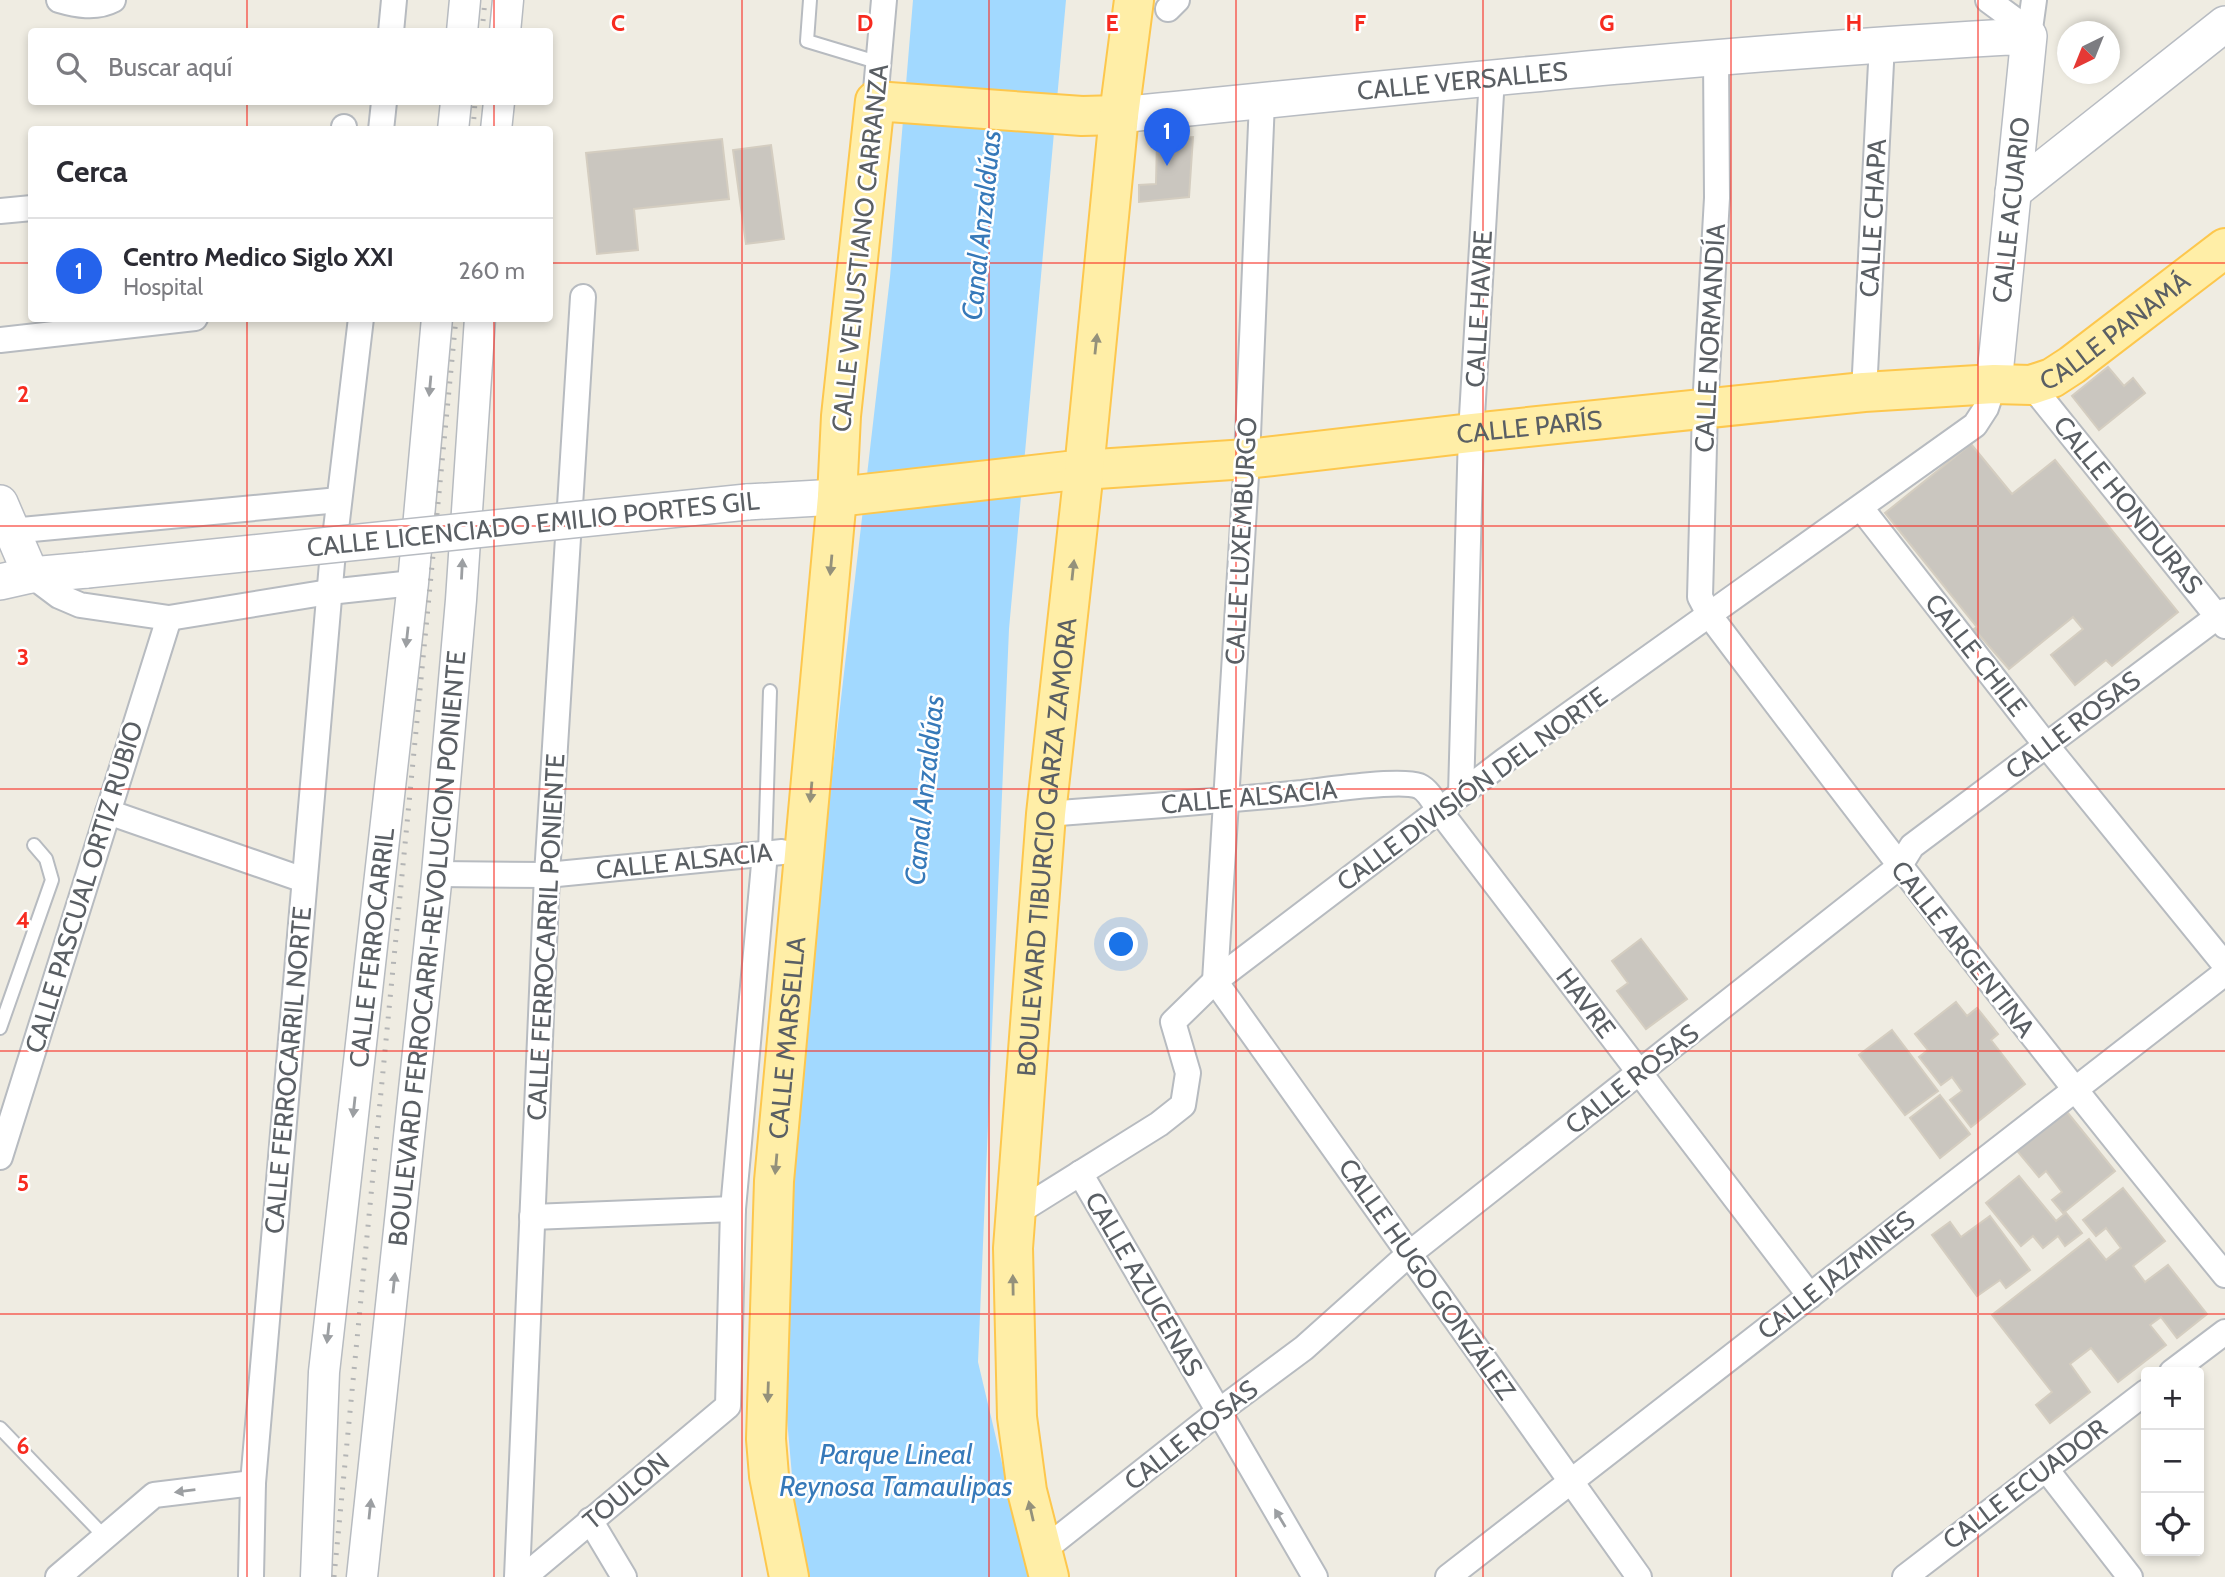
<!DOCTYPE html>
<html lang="es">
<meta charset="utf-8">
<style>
:root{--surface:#fff;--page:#f7f7f7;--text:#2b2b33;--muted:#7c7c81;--line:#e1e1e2;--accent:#2563eb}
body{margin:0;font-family:Cabin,sans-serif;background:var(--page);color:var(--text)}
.controls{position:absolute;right:21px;bottom:21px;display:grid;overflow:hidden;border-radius:7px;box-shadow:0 4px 10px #0003}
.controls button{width:63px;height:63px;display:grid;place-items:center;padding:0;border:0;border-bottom:2px solid var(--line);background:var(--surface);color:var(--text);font:35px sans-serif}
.compass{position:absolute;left:2057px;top:21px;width:63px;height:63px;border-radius:50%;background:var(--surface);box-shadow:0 4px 10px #0003;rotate:223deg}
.you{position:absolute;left:1122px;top:945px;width:24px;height:24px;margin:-18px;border:5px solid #fff;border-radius:50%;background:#1a73e8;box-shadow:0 0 0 10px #1a73e833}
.badge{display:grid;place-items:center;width:46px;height:46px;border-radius:50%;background:var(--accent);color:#fff;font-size:23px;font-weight:700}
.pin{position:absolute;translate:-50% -58px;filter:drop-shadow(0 2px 4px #0008)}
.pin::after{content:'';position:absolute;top:37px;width:24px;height:21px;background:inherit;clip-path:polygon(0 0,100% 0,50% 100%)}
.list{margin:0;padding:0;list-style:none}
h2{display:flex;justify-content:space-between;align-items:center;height:91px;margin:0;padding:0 28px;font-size:30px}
h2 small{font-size:23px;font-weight:400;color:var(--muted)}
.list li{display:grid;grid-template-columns:46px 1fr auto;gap:21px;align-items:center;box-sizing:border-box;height:105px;padding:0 28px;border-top:2px solid var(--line)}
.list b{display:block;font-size:26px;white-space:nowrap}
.list p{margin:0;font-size:23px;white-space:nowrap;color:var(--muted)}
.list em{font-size:23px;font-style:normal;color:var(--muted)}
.icon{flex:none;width:38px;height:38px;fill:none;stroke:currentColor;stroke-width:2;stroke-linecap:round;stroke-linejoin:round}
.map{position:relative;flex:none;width:2225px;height:1577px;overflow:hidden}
.search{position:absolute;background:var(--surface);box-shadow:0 4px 10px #0003;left:28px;top:28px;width:525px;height:77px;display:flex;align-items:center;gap:18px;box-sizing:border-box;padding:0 24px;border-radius:7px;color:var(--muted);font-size:26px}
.panel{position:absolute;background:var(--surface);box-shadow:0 4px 10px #0003;left:28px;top:126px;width:525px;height:196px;border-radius:7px}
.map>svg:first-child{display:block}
.water{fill:#a2d9ff}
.building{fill:#cac6bf;stroke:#d4cdc0;stroke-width:2}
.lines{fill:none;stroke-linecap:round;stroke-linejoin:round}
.service-casing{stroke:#b7bbc0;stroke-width:16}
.minor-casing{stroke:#b7bbc0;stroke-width:28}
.tertiary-casing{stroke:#b7bbc0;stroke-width:33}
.secondary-casing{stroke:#b8bcc2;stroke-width:38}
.primary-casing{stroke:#fdc74d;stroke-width:42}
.service{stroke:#fff;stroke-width:12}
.minor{stroke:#fff;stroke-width:24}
.tertiary{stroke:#fff;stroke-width:30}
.secondary{stroke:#fff;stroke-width:35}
.primary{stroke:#ffeea7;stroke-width:38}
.rail{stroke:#b4b5b5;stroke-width:5;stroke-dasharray:2 9;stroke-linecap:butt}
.secondary-bridge-casing{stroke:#b8bcc2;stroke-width:38;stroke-linecap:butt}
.secondary-bridge{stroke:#fff;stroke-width:35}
.oneway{fill:#94917b}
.oneway2{fill:#9c9fa2}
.grid{fill:none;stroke:#f72b20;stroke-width:2;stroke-opacity:0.55}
.labels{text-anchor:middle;stroke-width:5;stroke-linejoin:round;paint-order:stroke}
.street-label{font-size:26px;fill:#5a5f64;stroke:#fff}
.water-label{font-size:28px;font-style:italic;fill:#3679b9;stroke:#fff}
.grid-label{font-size:23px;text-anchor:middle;font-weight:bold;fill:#f72b20;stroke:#fff;stroke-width:5;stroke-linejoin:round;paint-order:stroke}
</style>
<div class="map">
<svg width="2225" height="1577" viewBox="0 0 2225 1577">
<rect width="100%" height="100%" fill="#efece2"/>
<polygon class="water" points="913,0 1066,0 1009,629 978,1362 1029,1577 801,1577 780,1340 786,1172 890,277"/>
<g class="building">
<polygon points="1193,137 1189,197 1139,202 1139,185 1156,184 1157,140"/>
<polygon points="722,139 729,199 634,209 638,250 597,254 586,153"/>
<polygon points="771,145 784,239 746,244 733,150"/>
<polygon points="2108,367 2124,386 2133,378 2145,393 2099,430 2072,396"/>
<polygon points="1971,444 2012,494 2055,460 2178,612 2112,666 2106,660 2075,685 2051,655 2083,629 2073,617 2009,669 1974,629 1977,627 1885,513"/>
<polygon points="1641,939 1687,999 1646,1029 1617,991 1628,983 1612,961"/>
<polygon points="1956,1002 1967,1016 1977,1008 1998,1034 1991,1040 2025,1084 1971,1127 1950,1100 1962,1091 1952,1077 1941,1085 1919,1057 1928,1050 1915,1034"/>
<polygon points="1892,1030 1938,1091 1905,1115 1859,1055"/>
<polygon points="1940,1095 1970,1134 1940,1158 1910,1118"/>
<polygon points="2063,1107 2115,1171 2063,1213 2052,1200 2062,1192 2046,1171 2039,1177 2013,1146"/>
<polygon points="2019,1176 2056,1221 2066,1213 2082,1233 2065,1246 2058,1236 2043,1248 2033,1236 2021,1246 1986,1203"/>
<polygon points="2123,1188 2165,1241 2133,1266 2145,1282 2168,1265 2207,1314 2177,1338 2161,1317 2150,1325 2166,1345 2118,1382 2091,1348 2070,1364 2090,1392 2050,1423 2036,1405 2052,1392 1992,1315 2089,1239 2106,1260 2121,1248 2106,1228 2096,1236 2083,1220"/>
<polygon points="1990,1216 2030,1270 2006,1288 2000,1280 1977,1296 1932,1235 1950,1222 1961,1237"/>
</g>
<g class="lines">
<g class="service-casing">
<g id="service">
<polyline points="810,0 807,41 880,63"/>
<polyline points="765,853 770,691"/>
<polyline points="0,1028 52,880 46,859 34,845"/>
<polyline points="0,1428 105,1537"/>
</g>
</g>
<g class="minor-casing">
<g id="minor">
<path d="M 59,0 C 76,5 96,9 113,0"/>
<polyline points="1988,0 2030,31"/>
<polyline points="1168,9 1177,0"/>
<polyline points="391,32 394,0"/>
<polyline points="2029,36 2034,0"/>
<path d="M 1716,57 L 1717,198 L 1705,408 L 1700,597 L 1710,616 C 1878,839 2048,1060 2225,1275"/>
<polyline points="875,101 884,0"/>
<polyline points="344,130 344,127"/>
<polyline points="381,130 384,102"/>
<polyline points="0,211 32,208"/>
<polyline points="0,340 195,318"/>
<polyline points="2031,385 2225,626"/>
<polyline points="1864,392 1882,44"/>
<polyline points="1861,508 2046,745 2225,965"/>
<polyline points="11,531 339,500"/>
<polyline points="31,575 59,596 80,605 169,618 329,592 413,583"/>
<polyline points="1461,794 1471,433 1492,77"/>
<polyline points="108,812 304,880"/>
<path d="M 1046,814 C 1132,808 1217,801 1302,793 C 1325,790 1400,779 1419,786 C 1428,790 1434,802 1439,810 L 1810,1296"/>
<polyline points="437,874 547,875 782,852"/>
<polyline points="1215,981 1247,459 1262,101"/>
<polyline points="1215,981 1639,1577"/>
<polyline points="0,1157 169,618"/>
<polyline points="1080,1173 1315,1577"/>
<polyline points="1015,1214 1159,1124 1183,1105 1188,1073 1173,1022 1215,981 1504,761 1975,425 1986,408 1994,384"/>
<polyline points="532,1217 733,1209"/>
<polyline points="2172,1372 2225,1332"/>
<polyline points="2046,1469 2130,1577"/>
<polyline points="590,1520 624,1577"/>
<polyline points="1041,1552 1218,1412 1304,1348 1409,1254 1899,867 1912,846 2225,611"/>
<polyline points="58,1577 154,1495 253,1483"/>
<polyline points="251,1577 253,1483 332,563 361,318"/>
<polyline points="517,1577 547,875 583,297"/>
<polyline points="524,1577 728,1406 733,1209 765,853"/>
<polyline points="1448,1577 2225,973"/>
<polyline points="1905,1577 2146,1392"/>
</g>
</g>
<g class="tertiary-casing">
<g id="tertiary">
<polyline points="462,32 465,0"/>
<polyline points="505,32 508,0"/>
<polyline points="453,130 456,102"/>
<polyline points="496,130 499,102"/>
<path id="s1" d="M 316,1577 L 324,1372 L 413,583 L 437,318"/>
<path id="s2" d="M 362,1577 L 437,874 L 461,600 L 480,318"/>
</g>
</g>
<g class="secondary-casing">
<g id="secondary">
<path id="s3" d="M 1119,115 C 1422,85 1725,52 2029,36 L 1994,384"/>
<polyline points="2013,192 2225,24"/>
<polyline points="747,502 837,497"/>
<polyline points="0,503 31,575"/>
<polyline points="0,582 31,575 87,570"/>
</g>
</g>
<g class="primary-casing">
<g id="primary">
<path id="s4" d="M 837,497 L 1067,471 L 1247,459 L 1471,433 L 1864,392 L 1994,384 L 2031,385 L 2052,378 L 2072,365 L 2225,248"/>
<path id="s5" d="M 789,1577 L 769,1476 L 766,1439 L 774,1181 L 837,497 L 841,416 L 875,101 L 1082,116 L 1119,115"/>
<path id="s6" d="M 1049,1577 L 1027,1491 L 1017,1417 L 1013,1248 L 1046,814 L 1084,470 L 1119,115 L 1134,0"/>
</g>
</g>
<use href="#service" class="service"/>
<use href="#minor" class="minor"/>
<use href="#tertiary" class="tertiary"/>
<use href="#secondary" class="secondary"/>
<use href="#primary" class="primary"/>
<g class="rail">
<polyline points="482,32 485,0"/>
<polyline points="473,130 475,102"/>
<polyline points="334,1577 456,318"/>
</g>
<g class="secondary-bridge-casing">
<polyline id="secondary-bridge" points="87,570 747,502"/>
</g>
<use href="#secondary-bridge" class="secondary-bridge"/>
</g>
<defs><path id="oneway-solid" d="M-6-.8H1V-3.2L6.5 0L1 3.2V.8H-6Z" transform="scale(1.75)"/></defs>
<g class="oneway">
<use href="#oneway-solid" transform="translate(1096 344) rotate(-84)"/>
<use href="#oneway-solid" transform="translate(831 565) rotate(95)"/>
<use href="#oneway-solid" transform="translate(1073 570) rotate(-84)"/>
<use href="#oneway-solid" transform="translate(811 792) rotate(95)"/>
<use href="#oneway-solid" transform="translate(776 1164) rotate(95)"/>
<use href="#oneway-solid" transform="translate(1013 1285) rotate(-91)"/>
<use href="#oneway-solid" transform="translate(768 1392) rotate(92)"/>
<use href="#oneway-solid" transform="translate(1031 1511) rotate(-103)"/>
</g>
<g class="oneway2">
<use href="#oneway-solid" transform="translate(430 386) rotate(95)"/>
<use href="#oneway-solid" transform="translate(462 569) rotate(-87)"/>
<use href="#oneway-solid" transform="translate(407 637) rotate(96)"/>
<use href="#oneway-solid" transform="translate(354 1107) rotate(96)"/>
<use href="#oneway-solid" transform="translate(394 1283) rotate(-84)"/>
<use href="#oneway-solid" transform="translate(328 1333) rotate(96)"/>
<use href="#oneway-solid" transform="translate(185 1491) rotate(173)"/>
<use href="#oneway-solid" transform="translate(370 1509) rotate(-84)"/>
<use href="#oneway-solid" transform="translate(1280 1518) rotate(-121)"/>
</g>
<path class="grid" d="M 247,0 L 247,32M 494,0 L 494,32M 742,0 L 742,1577M 989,0 L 989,1577M 1236,0 L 1236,1577M 1483,0 L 1483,1577M 1731,0 L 1731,1577M 1978,0 L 1978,1577M 247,102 L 247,130M 494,102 L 494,130M 0,263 L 32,263M 550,263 L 2225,263M 247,318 L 247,1577M 494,318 L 494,1577M 0,526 L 2225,526M 0,789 L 2225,789M 0,1051 L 2225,1051M 0,1314 L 2225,1314"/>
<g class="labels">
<g class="street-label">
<text dy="9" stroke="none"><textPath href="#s3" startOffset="345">CALLE VERSALLES</textPath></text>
<text transform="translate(2011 210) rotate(-84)" y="9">CALLE ACUARIO</text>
<text transform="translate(1873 218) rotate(-87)" y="9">CALLE CHAPA</text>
<text transform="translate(860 248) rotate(-84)" y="9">CALLE VENUSTIANO CARRANZA</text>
<text transform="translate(1479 309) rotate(-87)" y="9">CALLE HAVRE</text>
<text dy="9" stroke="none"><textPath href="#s4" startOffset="1300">CALLE PANAMÁ</textPath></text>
<text transform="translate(1710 338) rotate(-87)" y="9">CALLE NORMANDÍA</text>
<text dy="9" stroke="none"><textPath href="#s4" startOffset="696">CALLE PARÍS</textPath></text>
<text transform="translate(2128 505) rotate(51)" y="9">CALLE HONDURAS</text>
<text transform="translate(533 524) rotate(-6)" y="9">CALLE LICENCIADO EMILIO PORTES GIL</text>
<text transform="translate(1241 541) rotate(-87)" y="9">CALLE LUXEMBURGO</text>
<text transform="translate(1976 655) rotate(52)" y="9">CALLE CHILE</text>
<text transform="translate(2073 725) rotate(-37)" y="9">CALLE ROSAS</text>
<text transform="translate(1472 789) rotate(-36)" y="9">CALLE DIVISIÓN DEL NORTE</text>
<text transform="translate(1249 797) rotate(-5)" y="9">CALLE ALSACIA</text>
<text dy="9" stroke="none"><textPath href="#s6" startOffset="735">BOULEVARD TIBURCIO GARZA ZAMORA</textPath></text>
<text transform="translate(684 861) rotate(-6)" y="9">CALLE ALSACIA</text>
<text transform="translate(84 887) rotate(-73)" y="9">CALLE PASCUAL ORTIZ RUBIO</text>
<text transform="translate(546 937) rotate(-87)" y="9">CALLE FERROCARRIL PONIENTE</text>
<text dy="9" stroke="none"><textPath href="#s1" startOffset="632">CALLE FERROCARRIL</textPath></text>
<text dy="9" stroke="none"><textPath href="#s2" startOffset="632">BOULEVARD FERROCARRI-REVOLUCION PONIENTE</textPath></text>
<text transform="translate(1963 949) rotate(52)" y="9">CALLE ARGENTINA</text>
<text transform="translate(1586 1003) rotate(53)" y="9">HAVRE</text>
<text dy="9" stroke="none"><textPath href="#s5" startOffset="542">CALLE MARSELLA</textPath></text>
<text transform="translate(288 1070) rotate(-85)" y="9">CALLE FERROCARRIL NORTE</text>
<text transform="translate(1632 1079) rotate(-38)" y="9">CALLE ROSAS</text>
<text transform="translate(1836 1275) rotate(-38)" y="9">CALLE JAZMINES</text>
<text transform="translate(1427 1279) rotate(55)" y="9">CALLE HUGO GONZÁLEZ</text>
<text transform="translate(1144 1284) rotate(60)" y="9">CALLE AZUCENAS</text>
<text transform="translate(1191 1435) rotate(-38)" y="9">CALLE ROSAS</text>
<text transform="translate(2025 1484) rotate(-37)" y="9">CALLE ECUADOR</text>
<text transform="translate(626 1491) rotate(-40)" y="9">TOULON</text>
</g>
<g class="water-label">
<text transform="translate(981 225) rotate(-84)" y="10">Canal Anzaldúas</text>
<text transform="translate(924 790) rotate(-84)" y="10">Canal Anzaldúas</text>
<text x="896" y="1464">Parque Lineal<tspan x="896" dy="32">Reynosa Tamaulipas</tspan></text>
</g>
</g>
<g class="grid-label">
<text x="618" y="31">C</text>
<text x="865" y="31">D</text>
<text x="1112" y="31">E</text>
<text x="1360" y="31">F</text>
<text x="1607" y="31">G</text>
<text x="1854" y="31">H</text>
<text x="23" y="402">2</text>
<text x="23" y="665">3</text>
<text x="23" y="928">4</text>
<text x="23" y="1191">5</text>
<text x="23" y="1454">6</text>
</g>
</svg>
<div class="controls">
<button>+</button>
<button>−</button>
<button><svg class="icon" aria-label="locate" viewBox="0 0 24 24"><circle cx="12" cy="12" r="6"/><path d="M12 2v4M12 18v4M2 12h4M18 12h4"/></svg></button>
</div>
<svg class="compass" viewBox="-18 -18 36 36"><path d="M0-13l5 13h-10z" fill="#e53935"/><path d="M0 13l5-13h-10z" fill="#7c7c81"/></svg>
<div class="you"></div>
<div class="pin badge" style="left:1167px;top:166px">1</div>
<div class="search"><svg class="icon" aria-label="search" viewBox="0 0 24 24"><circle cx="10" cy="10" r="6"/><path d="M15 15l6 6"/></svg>Buscar aquí</div>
<section class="panel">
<h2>Cerca<small></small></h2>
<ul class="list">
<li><span class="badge">1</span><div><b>Centro Medico Siglo XXI</b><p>Hospital</p></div><em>260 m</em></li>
</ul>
</section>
</div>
